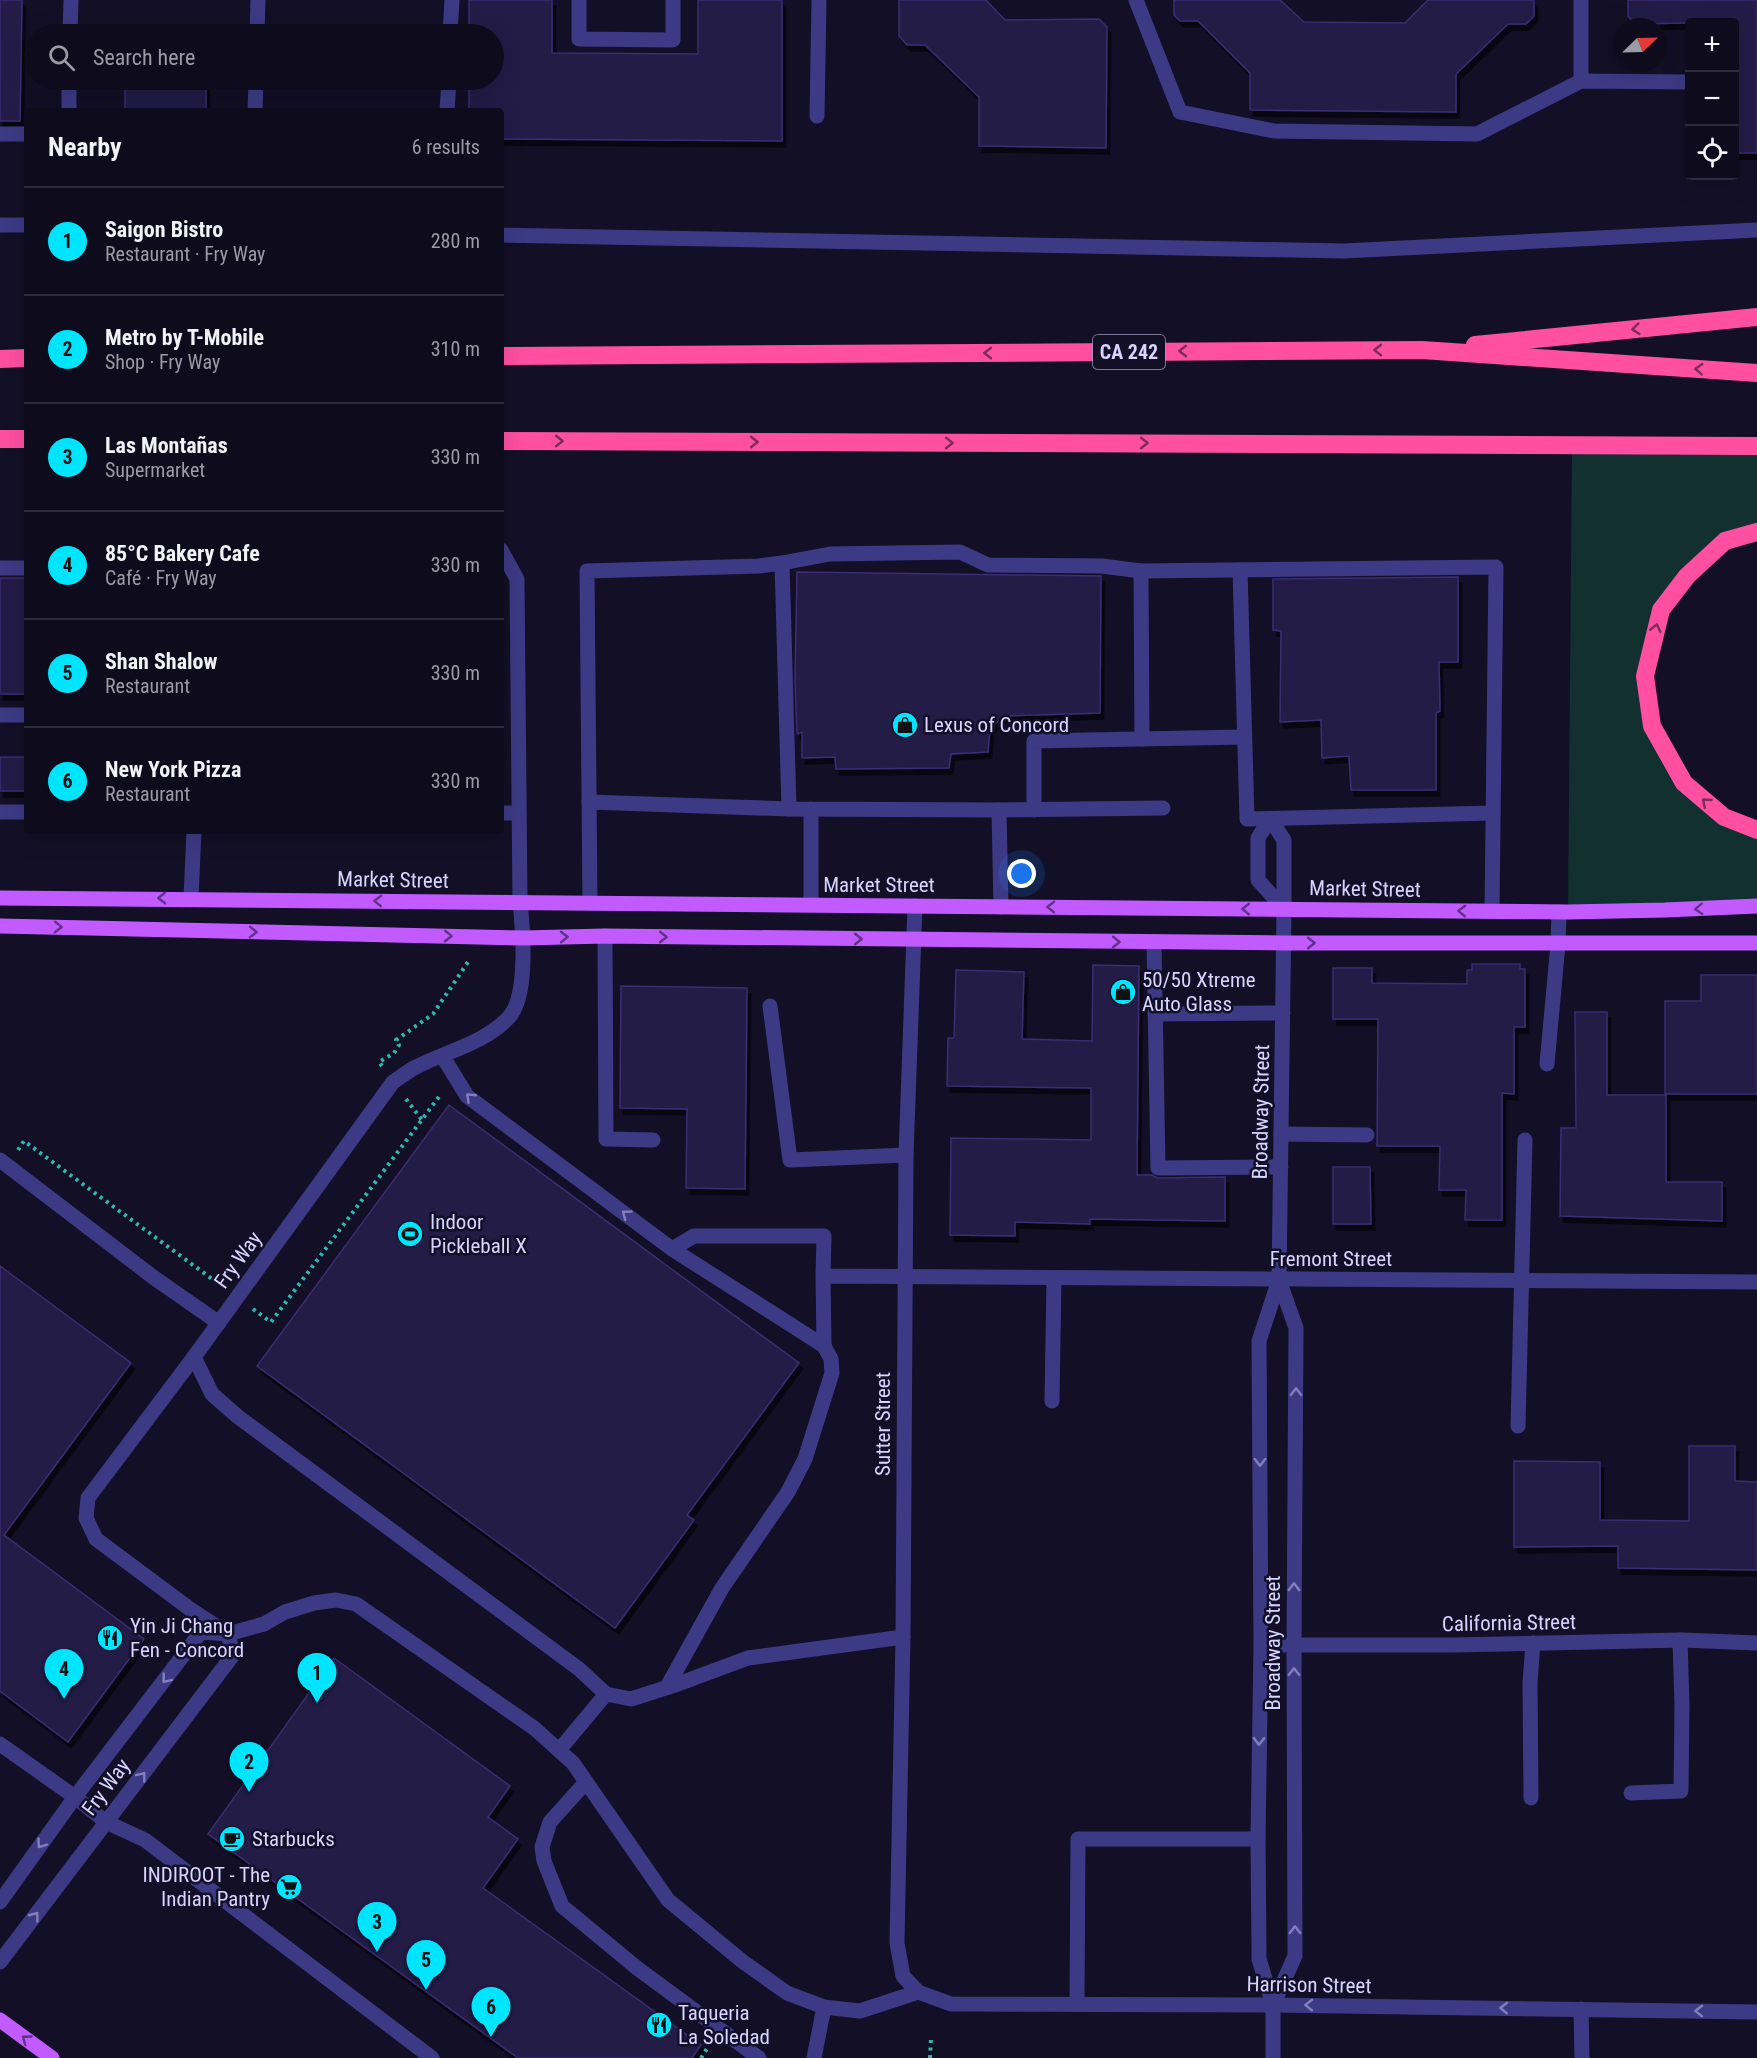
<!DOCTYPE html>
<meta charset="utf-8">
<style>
:root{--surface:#0e0b1c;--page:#171425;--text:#f1f3f6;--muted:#9b9ba3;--line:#2e2b3b;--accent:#00e5ff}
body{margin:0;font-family:"Roboto Condensed",sans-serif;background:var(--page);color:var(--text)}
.controls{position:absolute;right:18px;top:18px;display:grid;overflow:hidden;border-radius:6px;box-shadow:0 6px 24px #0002}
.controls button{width:54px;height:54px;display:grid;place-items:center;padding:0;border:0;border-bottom:2px solid var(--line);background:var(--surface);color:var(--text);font:30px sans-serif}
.compass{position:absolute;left:1613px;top:18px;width:54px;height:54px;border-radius:50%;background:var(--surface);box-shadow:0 6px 24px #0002;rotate:67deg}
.you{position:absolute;left:1022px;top:874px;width:21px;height:21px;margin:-15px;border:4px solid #fff;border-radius:50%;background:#1a73e8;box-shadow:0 0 0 9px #1a73e833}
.badge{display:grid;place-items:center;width:39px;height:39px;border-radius:50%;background:var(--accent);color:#111;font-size:20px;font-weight:700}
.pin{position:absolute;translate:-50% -50px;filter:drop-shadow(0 2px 3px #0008)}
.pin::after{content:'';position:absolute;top:32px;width:21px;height:18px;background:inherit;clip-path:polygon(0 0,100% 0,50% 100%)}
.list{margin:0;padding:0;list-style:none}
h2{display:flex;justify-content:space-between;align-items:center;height:78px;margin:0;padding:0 24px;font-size:26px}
h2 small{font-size:20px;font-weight:400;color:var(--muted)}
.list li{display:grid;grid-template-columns:39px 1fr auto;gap:18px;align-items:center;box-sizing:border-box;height:108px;padding:0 24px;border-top:2px solid var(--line)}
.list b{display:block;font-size:22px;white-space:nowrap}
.list p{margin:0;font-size:20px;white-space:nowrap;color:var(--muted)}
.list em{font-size:20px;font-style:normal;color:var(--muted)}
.icon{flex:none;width:33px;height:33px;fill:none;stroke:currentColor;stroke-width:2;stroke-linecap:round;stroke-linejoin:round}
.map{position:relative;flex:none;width:1757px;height:2058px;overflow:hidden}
.search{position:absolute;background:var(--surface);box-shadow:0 6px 24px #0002;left:24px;top:24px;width:480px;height:66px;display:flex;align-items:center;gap:15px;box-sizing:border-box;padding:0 21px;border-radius:33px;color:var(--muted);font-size:22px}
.panel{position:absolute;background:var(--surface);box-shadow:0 6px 24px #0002;left:24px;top:108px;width:480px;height:726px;border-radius:6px}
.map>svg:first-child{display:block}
.green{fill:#12302f}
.building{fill:#241b47;stroke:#3b2d73;stroke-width:1.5;filter:url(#shadow)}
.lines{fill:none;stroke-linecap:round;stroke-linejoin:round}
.path{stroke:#2fb8b0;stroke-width:4;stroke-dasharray:3 4.5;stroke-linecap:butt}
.minor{stroke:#3d3a85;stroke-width:15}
.major{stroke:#c25bff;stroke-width:15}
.highway{stroke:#ff4fa3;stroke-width:18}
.oneway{stroke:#7d2c5e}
.oneway2{stroke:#623188}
.oneway3{stroke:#837fbc}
.labels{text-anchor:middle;stroke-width:5;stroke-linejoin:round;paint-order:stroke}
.shield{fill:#130f26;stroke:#9e99be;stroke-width:1.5}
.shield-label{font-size:20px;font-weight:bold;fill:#d9d4ff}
.poi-label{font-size:21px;fill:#d9d4ff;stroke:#130f26;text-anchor:start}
.street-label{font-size:21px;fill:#d9d4ff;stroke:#130f26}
</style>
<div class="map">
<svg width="1757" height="2058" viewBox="0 0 1757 2058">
<defs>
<filter id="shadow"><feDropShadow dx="3.5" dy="6" stdDeviation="0" flood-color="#0009"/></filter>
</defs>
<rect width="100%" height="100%" fill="#130f26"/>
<polygon class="green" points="1572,445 1757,446 1757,532 1725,542 1661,610 1645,676 1652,726 1684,783 1757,830 1757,906 1568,912"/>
<g class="building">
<polygon points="0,0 22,0 20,121 0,121"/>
<polygon points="469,0 552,0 552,53 698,54 698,0 782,0 782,141 501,139 501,111 469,111 469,80 494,80 494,34 469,34"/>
<polygon points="899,0 986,0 1005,20 1099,19 1107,27 1106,148 979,146 979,97 925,45 907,45 899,36"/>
<polygon points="1174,0 1280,0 1304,22 1405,23 1428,0 1534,0 1534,16 1526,24 1508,24 1456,74 1456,112 1250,110 1250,73 1198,21 1180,21 1174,15"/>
<polygon points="1628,0 1757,0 1757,153 1734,153 1734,22 1635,24 1628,16"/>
<rect x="125" y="80" width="81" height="31"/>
<polygon points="797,572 1101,576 1100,713 1005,716 990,728 988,752 951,754 949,768 836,769 835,757 802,758 802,732 797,734 795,680"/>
<polygon points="1458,577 1458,662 1439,662 1440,711 1436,713 1436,790 1351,790 1349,756 1322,758 1321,720 1280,722 1281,631 1273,630 1273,579"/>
<rect x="0" y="578" width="27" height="116"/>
<rect x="0" y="757" width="27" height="34"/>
<polygon points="1472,964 1520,964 1520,969 1525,969 1525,1027 1514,1027 1514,1094 1502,1093 1502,1220 1465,1220 1466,1190 1439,1190 1440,1146 1377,1146 1378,1019 1333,1019 1333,968 1372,968 1372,983 1467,984 1467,970 1472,970"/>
<polygon points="1093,965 1139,966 1137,1175 1152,1175 1158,1178 1225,1177 1225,1221 1090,1219 1090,1224 1015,1222 1015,1236 950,1235 951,1138 1091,1140 1091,1088 947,1086 948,1038 954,1038 956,970 1024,972 1022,1039 1092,1041"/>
<polygon points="1701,975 1757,975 1757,1094 1665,1094 1665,1001 1701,1001"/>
<polygon points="621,986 747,988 745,1189 686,1188 687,1109 620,1108"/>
<polygon points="1575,1012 1607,1012 1607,1095 1666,1095 1666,1182 1722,1182 1722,1221 1560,1216 1561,1128 1576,1128"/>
<polygon points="449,1105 799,1363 687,1515 694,1520 615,1628 257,1366"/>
<polygon points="1333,1167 1370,1167 1371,1224 1333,1224"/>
<polygon points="0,1266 131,1363 4,1535 144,1639 68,1742 0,1691"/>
<polygon points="1689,1446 1735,1446 1735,1481 1757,1482 1757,1570 1618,1568 1618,1546 1514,1547 1514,1461 1600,1462 1600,1520 1689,1521"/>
<polygon points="334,1658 510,1786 488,1817 518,1839 483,1888 701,2045 692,2058 518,2058 208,1834"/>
</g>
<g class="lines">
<g class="path">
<polyline points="382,1066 379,1062 394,1053 399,1045 396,1040 433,1014 468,962"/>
<polyline points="406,1099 422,1120"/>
<polyline points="18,1150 24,1141 223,1287"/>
<polyline points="253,1309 271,1322 441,1094"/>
<polyline points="701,2058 708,2047"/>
<polyline points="930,2058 931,2038"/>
</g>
<g class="minor">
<polyline points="579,0 579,39 673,40 673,0"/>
<polyline points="1136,0 1180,112 1274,131 1477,134 1581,81 1689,82"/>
<polyline points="1581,0 1581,81"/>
<polyline points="70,34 71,0"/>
<polyline points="257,34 258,0"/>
<polyline points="450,34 452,0"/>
<polyline points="69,111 69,80"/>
<polyline points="255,111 256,80"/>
<polyline points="447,111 449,80"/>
<polyline points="817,116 819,0"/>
<polyline points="0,134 27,134"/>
<polyline points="0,225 27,225"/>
<polyline points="501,235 1344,251 1757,230"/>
<path d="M 501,550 L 517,579 L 520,902 C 523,930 528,994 510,1016 C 486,1043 447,1051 416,1067 C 408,1071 401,1077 393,1082 L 194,1357 L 88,1498 L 86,1518 L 96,1539 L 190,1609 L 228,1634 L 264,1624 L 285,1612 L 314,1603 L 336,1600 L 356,1604 L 534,1728 L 573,1763 L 668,1900 L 742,1961 L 787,1993 L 824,2007 L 860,2011 L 918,1992"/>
<polyline points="0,568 27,568"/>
<polyline points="1240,570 1247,819 1493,813"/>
<polyline points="1141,571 1142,739"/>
<polyline points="0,715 27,715"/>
<polyline points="589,802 789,809"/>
<polyline points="811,809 811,905"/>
<polyline points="999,810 1163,808"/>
<polyline points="1034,810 1034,741 1244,737"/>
<polyline points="0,812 27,812"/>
<polyline points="501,813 519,813"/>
<polygon points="1270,819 1284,840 1284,909 1258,880 1258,838"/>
<polyline points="191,898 194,831"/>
<polyline points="590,903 587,571 759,566 782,563"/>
<polyline points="915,906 906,1155 903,1637 897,1943 903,1976 918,1992 951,2004 1273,2005 1757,2012"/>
<polyline points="1001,907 999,810 789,809 782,563 830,554 960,552 988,565 1102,566 1141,571 1496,567 1492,911"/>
<polyline points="605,936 606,1139 653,1140"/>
<polyline points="1154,942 1158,1168 1281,1167"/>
<polyline points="770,1006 790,1160 906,1155"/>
<polyline points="1155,1014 1283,1013"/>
<polyline points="443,1057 467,1096 672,1249"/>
<polyline points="1547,1064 1558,944 1559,912"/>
<polyline points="1281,1134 1367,1135"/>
<polyline points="0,1160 153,1277 219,1323"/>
<polyline points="823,1276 824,1346 672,1249 694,1236 824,1236 823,1276 1757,1282"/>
<polyline points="1279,1280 1284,909"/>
<polyline points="194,1357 212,1394 237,1416 579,1669 606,1694"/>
<polyline points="1052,1401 1054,1278"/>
<polyline points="1518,1426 1525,1140"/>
<polyline points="1261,1645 1453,1645 1682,1640 1757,1643"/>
<polyline points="667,1687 722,1588 788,1492 805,1459 832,1373 831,1359 824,1346"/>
<polyline points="0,1744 75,1797 106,1822 145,1840 432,2058"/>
<polyline points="560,1749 606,1694 631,1699 678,1684 748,1658 903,1637"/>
<polyline points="586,1782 550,1822 542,1847 544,1861 562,1906 637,1968 759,2058"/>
<polyline points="1631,1793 1681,1791 1682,1705 1680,1640"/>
<polyline points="1531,1798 1530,1683 1533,1643"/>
<polyline points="0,1902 75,1797 201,1632 228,1634 233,1655 0,1962"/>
<polyline points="1077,2004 1078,1839 1258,1839"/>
<polyline points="1581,2009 1582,2058"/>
<polyline points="814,2058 824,2007"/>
<polyline points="1273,2058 1273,2005 1259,1959 1259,1951 1258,1839 1261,1645 1259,1341 1279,1280 1296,1328 1294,1645 1295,1956 1273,2005"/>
</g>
<g class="major">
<polyline points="0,898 1568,912 1665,910 1757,906"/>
<polyline points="0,926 524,938 605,936 1285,943 1757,943"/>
<polyline points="0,2020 52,2058"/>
</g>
<g class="highway">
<polyline points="1475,345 1757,317"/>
<polyline points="501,356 1422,350 1757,373"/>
<polyline points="0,359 27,358"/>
<polyline points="0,439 27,439"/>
<polyline points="501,441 1757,446"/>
<polyline points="1757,532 1725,541 1687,576 1661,610 1645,676 1652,726 1684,783 1724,817 1757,830"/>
</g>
</g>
<defs><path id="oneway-chevron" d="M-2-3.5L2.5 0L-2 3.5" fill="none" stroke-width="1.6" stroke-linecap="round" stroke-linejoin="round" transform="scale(1.5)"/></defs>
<g class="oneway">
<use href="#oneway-chevron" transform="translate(1636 329) rotate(174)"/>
<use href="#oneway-chevron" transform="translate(1378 350) rotate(180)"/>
<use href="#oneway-chevron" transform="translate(1183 351) rotate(180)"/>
<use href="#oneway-chevron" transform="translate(988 353) rotate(180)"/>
<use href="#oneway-chevron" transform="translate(1699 369) rotate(-176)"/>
<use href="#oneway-chevron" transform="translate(559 441)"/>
<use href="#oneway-chevron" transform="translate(754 442)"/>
<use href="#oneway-chevron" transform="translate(949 443)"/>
<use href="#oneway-chevron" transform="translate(1144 443)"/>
<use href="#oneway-chevron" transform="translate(1656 628) rotate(-77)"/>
<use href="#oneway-chevron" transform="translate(1706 802) rotate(-139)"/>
</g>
<g class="oneway2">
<use href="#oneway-chevron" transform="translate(162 898) rotate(-180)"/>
<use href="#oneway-chevron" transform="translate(378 901) rotate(-179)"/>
<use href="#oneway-chevron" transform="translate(1051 907) rotate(-179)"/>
<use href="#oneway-chevron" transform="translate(1246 909) rotate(-179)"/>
<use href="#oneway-chevron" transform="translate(1699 909) rotate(177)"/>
<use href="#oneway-chevron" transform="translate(1462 911) rotate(-179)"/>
<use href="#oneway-chevron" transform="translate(58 927) rotate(1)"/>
<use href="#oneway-chevron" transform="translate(253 932) rotate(1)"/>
<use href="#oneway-chevron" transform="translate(448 936) rotate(1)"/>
<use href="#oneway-chevron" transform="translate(564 937) rotate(-1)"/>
<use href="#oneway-chevron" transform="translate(663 937)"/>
<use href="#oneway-chevron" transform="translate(858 939)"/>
<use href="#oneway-chevron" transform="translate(1116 942) rotate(1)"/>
<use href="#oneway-chevron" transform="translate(1311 943)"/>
<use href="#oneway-chevron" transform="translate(26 2039) rotate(-144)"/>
</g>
<g class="oneway3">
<use href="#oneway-chevron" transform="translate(470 1097) rotate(-136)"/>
<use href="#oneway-chevron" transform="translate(626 1214) rotate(-143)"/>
<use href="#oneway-chevron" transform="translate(1296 1392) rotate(-90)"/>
<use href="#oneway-chevron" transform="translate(1260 1462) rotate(90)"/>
<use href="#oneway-chevron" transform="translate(1294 1587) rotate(-90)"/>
<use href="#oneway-chevron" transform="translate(1294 1672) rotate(-90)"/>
<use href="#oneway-chevron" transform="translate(166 1679) rotate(128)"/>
<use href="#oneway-chevron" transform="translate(1259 1741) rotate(91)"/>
<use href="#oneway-chevron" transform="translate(142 1776) rotate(-52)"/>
<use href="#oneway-chevron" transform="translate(41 1844) rotate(126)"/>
<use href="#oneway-chevron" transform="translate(35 1916) rotate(-53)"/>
<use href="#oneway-chevron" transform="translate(1295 1930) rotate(-90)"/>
<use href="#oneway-chevron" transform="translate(1309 2005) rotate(-179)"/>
<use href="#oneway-chevron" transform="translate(1504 2008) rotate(-179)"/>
<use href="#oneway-chevron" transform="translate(1699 2011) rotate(-179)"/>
</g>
<defs>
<g id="shop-disc" transform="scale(1.35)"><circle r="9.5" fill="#00e5ff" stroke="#130f26"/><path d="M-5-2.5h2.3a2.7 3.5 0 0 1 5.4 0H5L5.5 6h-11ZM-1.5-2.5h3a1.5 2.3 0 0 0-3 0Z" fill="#111"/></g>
<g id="stadium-disc" transform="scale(1.35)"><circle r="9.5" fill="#00e5ff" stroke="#130f26"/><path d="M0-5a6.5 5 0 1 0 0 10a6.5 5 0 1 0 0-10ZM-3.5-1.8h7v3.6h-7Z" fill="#111"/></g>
<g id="restaurant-disc" transform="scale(1.35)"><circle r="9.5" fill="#00e5ff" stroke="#130f26"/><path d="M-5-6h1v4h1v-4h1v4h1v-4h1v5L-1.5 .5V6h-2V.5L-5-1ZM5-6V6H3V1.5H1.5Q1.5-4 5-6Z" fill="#111"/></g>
<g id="cafe-disc" transform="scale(1.35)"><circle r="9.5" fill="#00e5ff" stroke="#130f26"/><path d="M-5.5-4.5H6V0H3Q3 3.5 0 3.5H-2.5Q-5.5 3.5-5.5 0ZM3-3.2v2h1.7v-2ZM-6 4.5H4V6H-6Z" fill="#111"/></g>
<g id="supermarket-disc" transform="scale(1.35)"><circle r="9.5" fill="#00e5ff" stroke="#130f26"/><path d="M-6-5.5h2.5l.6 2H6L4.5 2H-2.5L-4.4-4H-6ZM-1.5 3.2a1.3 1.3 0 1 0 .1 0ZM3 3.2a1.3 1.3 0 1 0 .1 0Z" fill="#111"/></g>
</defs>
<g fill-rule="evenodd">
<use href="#shop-disc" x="905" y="725"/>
<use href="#shop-disc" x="1123" y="992"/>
<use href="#stadium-disc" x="410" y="1234"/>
<use href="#restaurant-disc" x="110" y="1638"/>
<use href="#cafe-disc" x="232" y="1839"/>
<use href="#supermarket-disc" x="289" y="1887"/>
<use href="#restaurant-disc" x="659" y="2025"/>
</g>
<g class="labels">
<rect class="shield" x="1093" y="335" width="72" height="34" rx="4.5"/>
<g class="shield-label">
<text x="1129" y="359">CA 242</text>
</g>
<g class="poi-label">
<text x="924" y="732">Lexus of Concord</text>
<text x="1142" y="987">50/50 Xtreme<tspan x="1142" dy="24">Auto Glass</tspan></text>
<text x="430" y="1229">Indoor<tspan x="430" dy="24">Pickleball X</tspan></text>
<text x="130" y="1633">Yin Ji Chang<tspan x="130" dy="24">Fen - Concord</tspan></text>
<text x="252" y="1846">Starbucks</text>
<text x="270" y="1882" text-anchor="end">INDIROOT - The<tspan x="270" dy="24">Indian Pantry</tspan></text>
<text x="678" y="2020">Taqueria<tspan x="678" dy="24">La Soledad</tspan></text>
</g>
<g class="street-label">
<text transform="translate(393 880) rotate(1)" y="7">Market Street</text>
<text x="879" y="892">Market Street</text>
<text transform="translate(1365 889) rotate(1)" y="7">Market Street</text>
<text transform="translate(1261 1112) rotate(-89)" y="7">Broadway Street</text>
<text x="1331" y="1266">Fremont Street</text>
<text transform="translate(238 1260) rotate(-54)" y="7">Fry Way</text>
<text transform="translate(883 1424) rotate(-90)" y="7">Sutter Street</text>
<text transform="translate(1509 1623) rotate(-1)" y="7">California Street</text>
<text transform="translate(1273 1643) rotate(-90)" y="7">Broadway Street</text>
<text transform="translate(106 1787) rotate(-53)" y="7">Fry Way</text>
<text transform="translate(1309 1985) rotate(1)" y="7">Harrison Street</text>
</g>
</g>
</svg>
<div class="controls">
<button>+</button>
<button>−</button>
<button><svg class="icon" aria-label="locate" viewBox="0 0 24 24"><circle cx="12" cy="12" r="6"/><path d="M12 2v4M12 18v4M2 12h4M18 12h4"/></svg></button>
</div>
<svg class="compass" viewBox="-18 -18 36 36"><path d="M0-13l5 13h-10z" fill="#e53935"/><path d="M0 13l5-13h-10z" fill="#9b9ba3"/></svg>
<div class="you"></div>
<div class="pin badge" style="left:317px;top:1703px">1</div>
<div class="pin badge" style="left:249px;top:1792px">2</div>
<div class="pin badge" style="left:377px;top:1952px">3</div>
<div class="pin badge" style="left:64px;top:1699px">4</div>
<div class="pin badge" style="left:426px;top:1990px">5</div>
<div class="pin badge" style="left:491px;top:2037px">6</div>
<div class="search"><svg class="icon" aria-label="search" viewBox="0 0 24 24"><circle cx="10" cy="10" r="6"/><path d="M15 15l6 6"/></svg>Search here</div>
<section class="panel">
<h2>Nearby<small>6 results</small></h2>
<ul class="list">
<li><span class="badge">1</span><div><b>Saigon Bistro</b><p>Restaurant · Fry Way</p></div><em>280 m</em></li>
<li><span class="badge">2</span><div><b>Metro by T-Mobile</b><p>Shop · Fry Way</p></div><em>310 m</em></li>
<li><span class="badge">3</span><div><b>Las Montañas</b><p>Supermarket</p></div><em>330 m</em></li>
<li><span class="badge">4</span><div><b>85°C Bakery Cafe</b><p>Café · Fry Way</p></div><em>330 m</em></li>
<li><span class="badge">5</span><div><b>Shan Shalow</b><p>Restaurant</p></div><em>330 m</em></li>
<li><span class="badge">6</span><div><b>New York Pizza</b><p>Restaurant</p></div><em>330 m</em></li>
</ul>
</section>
</div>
